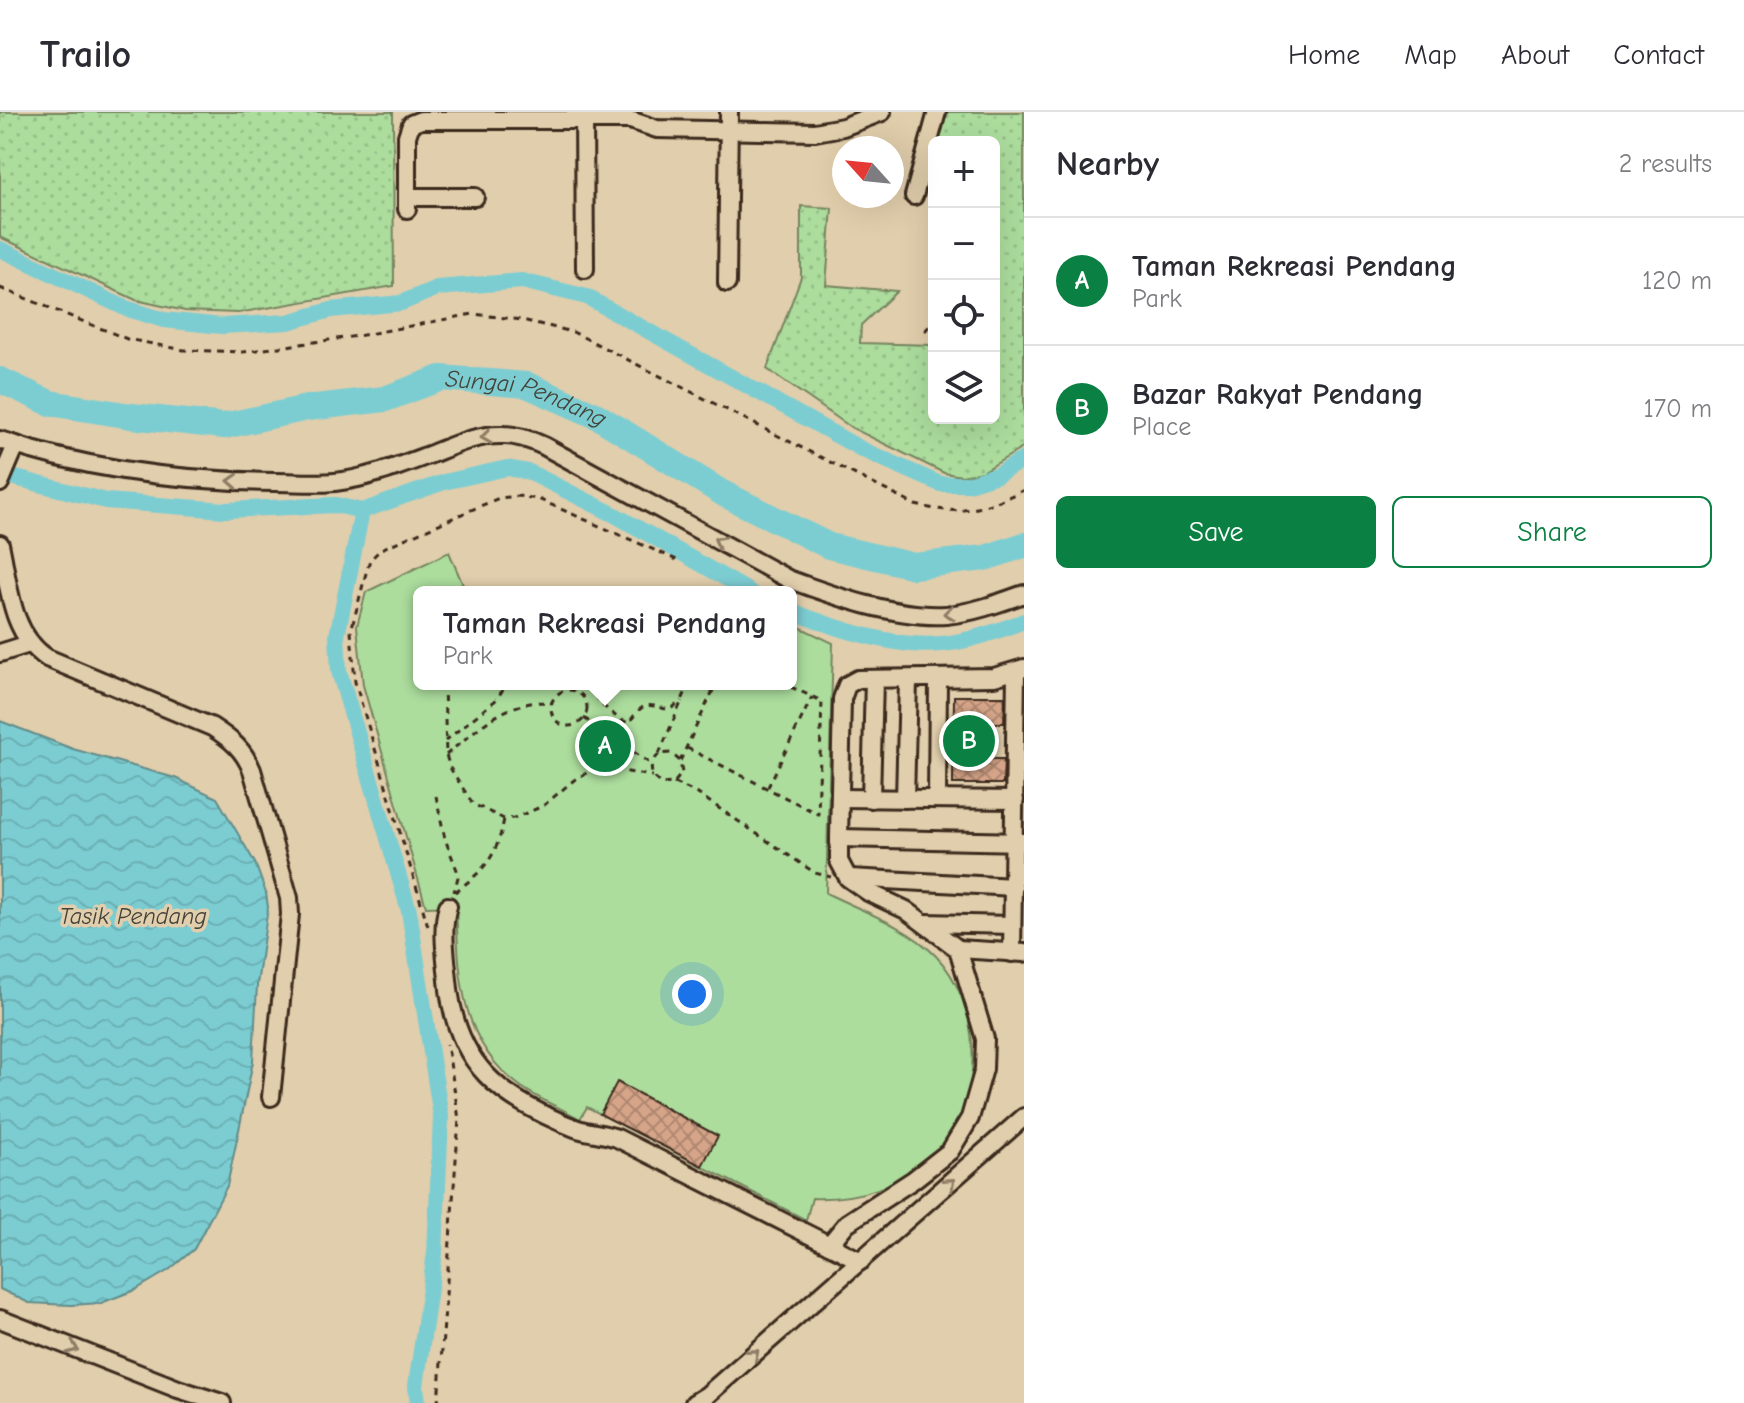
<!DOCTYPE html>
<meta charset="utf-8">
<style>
:root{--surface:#fff;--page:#f2f2f3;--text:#2b2b33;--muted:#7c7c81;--line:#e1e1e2;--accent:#0b8043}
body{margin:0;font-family:"Comic Neue",sans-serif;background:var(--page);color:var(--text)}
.controls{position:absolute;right:24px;top:24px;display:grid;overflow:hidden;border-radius:12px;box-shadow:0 8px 32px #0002}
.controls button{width:72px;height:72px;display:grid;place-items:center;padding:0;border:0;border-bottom:2px solid var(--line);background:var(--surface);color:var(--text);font:40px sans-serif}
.compass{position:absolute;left:832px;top:24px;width:72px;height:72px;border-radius:50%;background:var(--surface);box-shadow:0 8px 32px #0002;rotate:297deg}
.you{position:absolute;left:692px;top:882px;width:28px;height:28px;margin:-20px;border:6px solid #fff;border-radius:50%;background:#1a73e8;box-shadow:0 0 0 12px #1a73e833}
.badge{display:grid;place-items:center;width:52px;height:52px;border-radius:50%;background:var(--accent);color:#fff;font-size:26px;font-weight:700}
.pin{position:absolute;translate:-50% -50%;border:4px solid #fff;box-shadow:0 2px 8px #0006}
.popup{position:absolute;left:413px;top:474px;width:384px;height:104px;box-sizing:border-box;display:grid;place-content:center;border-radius:12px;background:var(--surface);filter:drop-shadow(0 2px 6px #0005);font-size:26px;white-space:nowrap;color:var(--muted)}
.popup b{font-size:30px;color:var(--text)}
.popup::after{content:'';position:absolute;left:50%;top:100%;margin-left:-16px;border:16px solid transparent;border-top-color:var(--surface)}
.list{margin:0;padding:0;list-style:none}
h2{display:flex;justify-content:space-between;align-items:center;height:104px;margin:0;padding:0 32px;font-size:34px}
h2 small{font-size:26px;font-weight:400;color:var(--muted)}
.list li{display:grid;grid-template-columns:52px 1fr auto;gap:24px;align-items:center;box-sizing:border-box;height:128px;padding:0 32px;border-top:2px solid var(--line)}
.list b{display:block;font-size:30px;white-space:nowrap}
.list p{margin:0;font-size:26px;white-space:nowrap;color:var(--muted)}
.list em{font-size:26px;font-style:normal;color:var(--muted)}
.actions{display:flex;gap:16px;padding:24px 32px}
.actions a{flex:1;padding:18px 0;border:2px solid var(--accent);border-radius:12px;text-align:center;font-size:28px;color:var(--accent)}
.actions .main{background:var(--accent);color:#fff}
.icon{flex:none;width:44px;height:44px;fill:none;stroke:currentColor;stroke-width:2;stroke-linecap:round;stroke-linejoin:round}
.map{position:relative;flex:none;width:1024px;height:1291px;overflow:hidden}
header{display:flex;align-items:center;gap:48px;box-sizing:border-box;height:112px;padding:0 40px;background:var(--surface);border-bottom:2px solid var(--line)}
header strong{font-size:38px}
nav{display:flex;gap:44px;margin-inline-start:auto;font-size:28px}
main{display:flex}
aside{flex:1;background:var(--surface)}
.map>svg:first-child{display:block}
.grass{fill:url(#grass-dots);stroke:#74845e;stroke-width:2}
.park{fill:#acdd9d;stroke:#74845e;stroke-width:2}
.water{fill:url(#water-waves);stroke:#618c8a;stroke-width:2}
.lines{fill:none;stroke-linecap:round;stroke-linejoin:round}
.canal{stroke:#7bcdd2;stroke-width:16}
.river{stroke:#7bcdd2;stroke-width:26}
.building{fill:url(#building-cross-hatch);stroke:#3b2a1e;stroke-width:2}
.minor-casing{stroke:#3b2a1e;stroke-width:22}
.path{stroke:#3b2a1e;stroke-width:3;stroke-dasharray:6 6;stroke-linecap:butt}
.minor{stroke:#e1ceac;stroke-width:16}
.oneway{stroke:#8e7c65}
.labels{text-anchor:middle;stroke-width:7;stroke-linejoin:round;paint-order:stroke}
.water-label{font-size:24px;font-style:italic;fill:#454239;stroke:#e1ceac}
</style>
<header>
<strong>Trailo</strong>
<nav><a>Home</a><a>Map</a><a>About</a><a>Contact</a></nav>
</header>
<main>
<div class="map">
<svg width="1024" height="1291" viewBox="0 0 1024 1291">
<defs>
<pattern id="grass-dots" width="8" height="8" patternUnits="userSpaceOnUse" patternTransform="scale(2)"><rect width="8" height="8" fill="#acdd9d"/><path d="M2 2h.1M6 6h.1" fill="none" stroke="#95be87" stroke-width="1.8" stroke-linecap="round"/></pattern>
<pattern id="water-waves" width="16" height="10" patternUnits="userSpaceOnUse" patternTransform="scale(2)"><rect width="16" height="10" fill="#7bcdd2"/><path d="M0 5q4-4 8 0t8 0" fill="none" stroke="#6bb0b4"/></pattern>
<pattern id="building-cross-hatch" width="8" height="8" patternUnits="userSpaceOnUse" patternTransform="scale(2)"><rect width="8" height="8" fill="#d6a589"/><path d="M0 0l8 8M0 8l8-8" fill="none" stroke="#af876f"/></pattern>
</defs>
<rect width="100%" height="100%" fill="#e1ceac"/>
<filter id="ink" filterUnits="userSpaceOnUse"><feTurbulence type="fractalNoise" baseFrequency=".0125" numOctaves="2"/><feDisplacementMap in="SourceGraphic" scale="16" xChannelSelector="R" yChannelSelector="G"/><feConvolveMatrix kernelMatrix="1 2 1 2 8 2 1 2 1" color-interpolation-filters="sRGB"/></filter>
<g filter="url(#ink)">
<g class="grass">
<polygon points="0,0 393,0 394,174 238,201 185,199 136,188 0,125"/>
<polygon points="946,0 1024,0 1024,335 982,360 962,364 944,361 852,316 767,257 801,165 801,94 832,96 826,173 897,179 861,213 860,231 934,233 934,306 994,306 994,30 937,30"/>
</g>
<path class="park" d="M 449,440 L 466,480 L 419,480 L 419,572 L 791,572 L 791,511 L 833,531 L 826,781 C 862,799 907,814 936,844 C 958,867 970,900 972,932 C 980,1028 904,1090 812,1086 L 806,1108 L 587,995 L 580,1007 C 561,996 538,987 520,974 C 459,930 459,862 456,794 L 426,795 L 363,573 L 357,514 L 366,480 Z"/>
<polygon class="water" points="0,609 73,637 175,666 217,686 255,751 266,781 268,795 257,873 253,949 240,1013 227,1074 194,1137 169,1158 135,1178 101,1191 71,1193 29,1191 0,1177"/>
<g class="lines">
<g class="canal">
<polyline points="0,137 125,196 164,208 222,214 288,210 331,198 401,191 437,176 522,169 587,185 863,338 940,372 968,372 997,363 1024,347"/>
<polyline points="0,362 106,389 225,398 336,393 362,399 444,370 507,356 529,360 615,403 750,480"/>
<polyline points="362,399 337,524 339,559 409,799 441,1005 435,1141 416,1274 418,1291"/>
<path d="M 791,499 C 832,515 896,537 941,532 C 968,530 998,519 1024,509"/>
</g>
<path class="river" id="s1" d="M 0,268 L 50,291 L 131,304 L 224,314 L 307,296 L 385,287 L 441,266 L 527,273 L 597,304 L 724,382 L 829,434 L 914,454 L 985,446 L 1024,433"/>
</g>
<g class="building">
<polygon points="954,584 1005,584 1004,611 984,611 984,647 1004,647 1003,672 953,672"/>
<polygon points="617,970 718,1024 702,1054 600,1002"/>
</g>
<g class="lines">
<g class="minor-casing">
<g id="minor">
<polyline points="584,0 585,157"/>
<polyline points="914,84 937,0"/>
<polyline points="407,85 475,85"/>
<polyline points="407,97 407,24 411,12 421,8 630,8 657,17 815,20 843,15 882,0"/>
<polyline points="727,171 729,0"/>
<path d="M 0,328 C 87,358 183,369 275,370 C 295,370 315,372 335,370 C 370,366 401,353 434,341 C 456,332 479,322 504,323 C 518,323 531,328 544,334 L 788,467 C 834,484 896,506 946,503 C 972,501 999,491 1024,482"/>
<polyline points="0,371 16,333"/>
<path d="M 0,432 C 9,472 10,521 47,546 L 212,615 C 232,628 243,637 252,658 L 289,786 L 290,802 L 271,985"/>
<polyline points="0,541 29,532"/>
<polyline points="1024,556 994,565 858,567 847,573 842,587 839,726 839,749 848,766 868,780 906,798 958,837 1024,841"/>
<polyline points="840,686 1015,688"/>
<polyline points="871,687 874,567"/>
<polyline points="905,687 908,568"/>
<polyline points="937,687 938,568"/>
<polyline points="839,726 1024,730"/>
<polyline points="850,766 1014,775"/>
<path d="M 448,794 C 441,816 446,845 448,868 C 455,952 500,987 575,1016 C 588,1021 603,1021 617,1026 L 861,1149"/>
<polyline points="925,811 1012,813"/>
<polyline points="1012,841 1016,560"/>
<polyline points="829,1133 847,1111 913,1068 950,1039 970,1006 984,957 985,927 958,837"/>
<polyline points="0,1207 178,1277 222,1291"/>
<polyline points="694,1291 707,1283 1024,1005"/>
</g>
</g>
<g class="path">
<path d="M 0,176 L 127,227 L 184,238 L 243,240 L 358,224 L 473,202 L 522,208 L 573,220 L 915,393 C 963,404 980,398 1024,378"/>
<polyline points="925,219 934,208"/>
<polyline points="444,572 446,643 450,656 473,692 504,707 514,706 543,694 574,668 597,655 652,664"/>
<polyline points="578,572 580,580"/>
<path d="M 591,572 L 600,591 L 619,607 L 629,611 C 643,590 646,591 669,598 L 682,589"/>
<circle cx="569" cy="596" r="18"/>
<polyline points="584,606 651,652 652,664 661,672 674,671 682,661 680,649 671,641 659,642 651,652"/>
<polyline points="445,629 497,587 506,572"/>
<polyline points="687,636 818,702 822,589 784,572"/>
<polyline points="659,642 689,572"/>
<path d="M 446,643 C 476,618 509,585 551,591"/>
<polyline points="680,649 716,572"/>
<polyline points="674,671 695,680 815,761 831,765"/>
<polyline points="768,675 812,585"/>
<polyline points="436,684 445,727 457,758 458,765 454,780"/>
<path d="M 455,780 C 486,757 497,744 504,707"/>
<polyline points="428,814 355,570 351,519 367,457 370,448 381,437 499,386 518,384 538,387 677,448"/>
<polyline points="438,1291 459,1007 447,932"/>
</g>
<use href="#minor" class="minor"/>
</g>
<defs><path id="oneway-chevron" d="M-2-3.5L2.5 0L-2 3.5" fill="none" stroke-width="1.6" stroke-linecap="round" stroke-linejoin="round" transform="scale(2)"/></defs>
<g class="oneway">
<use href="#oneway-chevron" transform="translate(486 325) rotate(172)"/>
<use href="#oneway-chevron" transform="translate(233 369) rotate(-177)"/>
<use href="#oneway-chevron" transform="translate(719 429) rotate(-151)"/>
<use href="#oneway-chevron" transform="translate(949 501) rotate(173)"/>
<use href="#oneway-chevron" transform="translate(950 1071) rotate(-41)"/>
<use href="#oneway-chevron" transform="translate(73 1236) rotate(22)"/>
<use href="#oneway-chevron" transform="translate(754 1242) rotate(-41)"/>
</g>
</g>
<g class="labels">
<g class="water-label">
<text dy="8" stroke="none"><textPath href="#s1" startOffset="542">Sungai Pendang</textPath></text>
<text x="133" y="812">Tasik Pendang</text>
</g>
</g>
</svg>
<div class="controls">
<button>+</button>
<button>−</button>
<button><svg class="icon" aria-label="locate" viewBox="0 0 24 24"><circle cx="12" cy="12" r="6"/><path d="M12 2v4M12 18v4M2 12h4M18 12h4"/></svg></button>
<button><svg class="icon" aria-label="layers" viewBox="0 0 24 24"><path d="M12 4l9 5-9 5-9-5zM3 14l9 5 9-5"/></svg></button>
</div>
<svg class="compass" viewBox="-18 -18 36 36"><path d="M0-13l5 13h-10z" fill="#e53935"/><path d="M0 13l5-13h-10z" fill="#7c7c81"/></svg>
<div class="you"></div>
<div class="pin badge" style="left:605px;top:634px">A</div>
<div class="popup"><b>Taman Rekreasi Pendang</b>Park</div>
<div class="pin badge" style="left:969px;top:629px">B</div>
</div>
<aside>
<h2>Nearby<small>2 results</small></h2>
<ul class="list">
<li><span class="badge">A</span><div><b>Taman Rekreasi Pendang</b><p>Park</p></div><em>120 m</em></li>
<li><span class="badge">B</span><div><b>Bazar Rakyat Pendang</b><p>Place</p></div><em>170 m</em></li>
</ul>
<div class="actions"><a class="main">Save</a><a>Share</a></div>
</aside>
</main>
